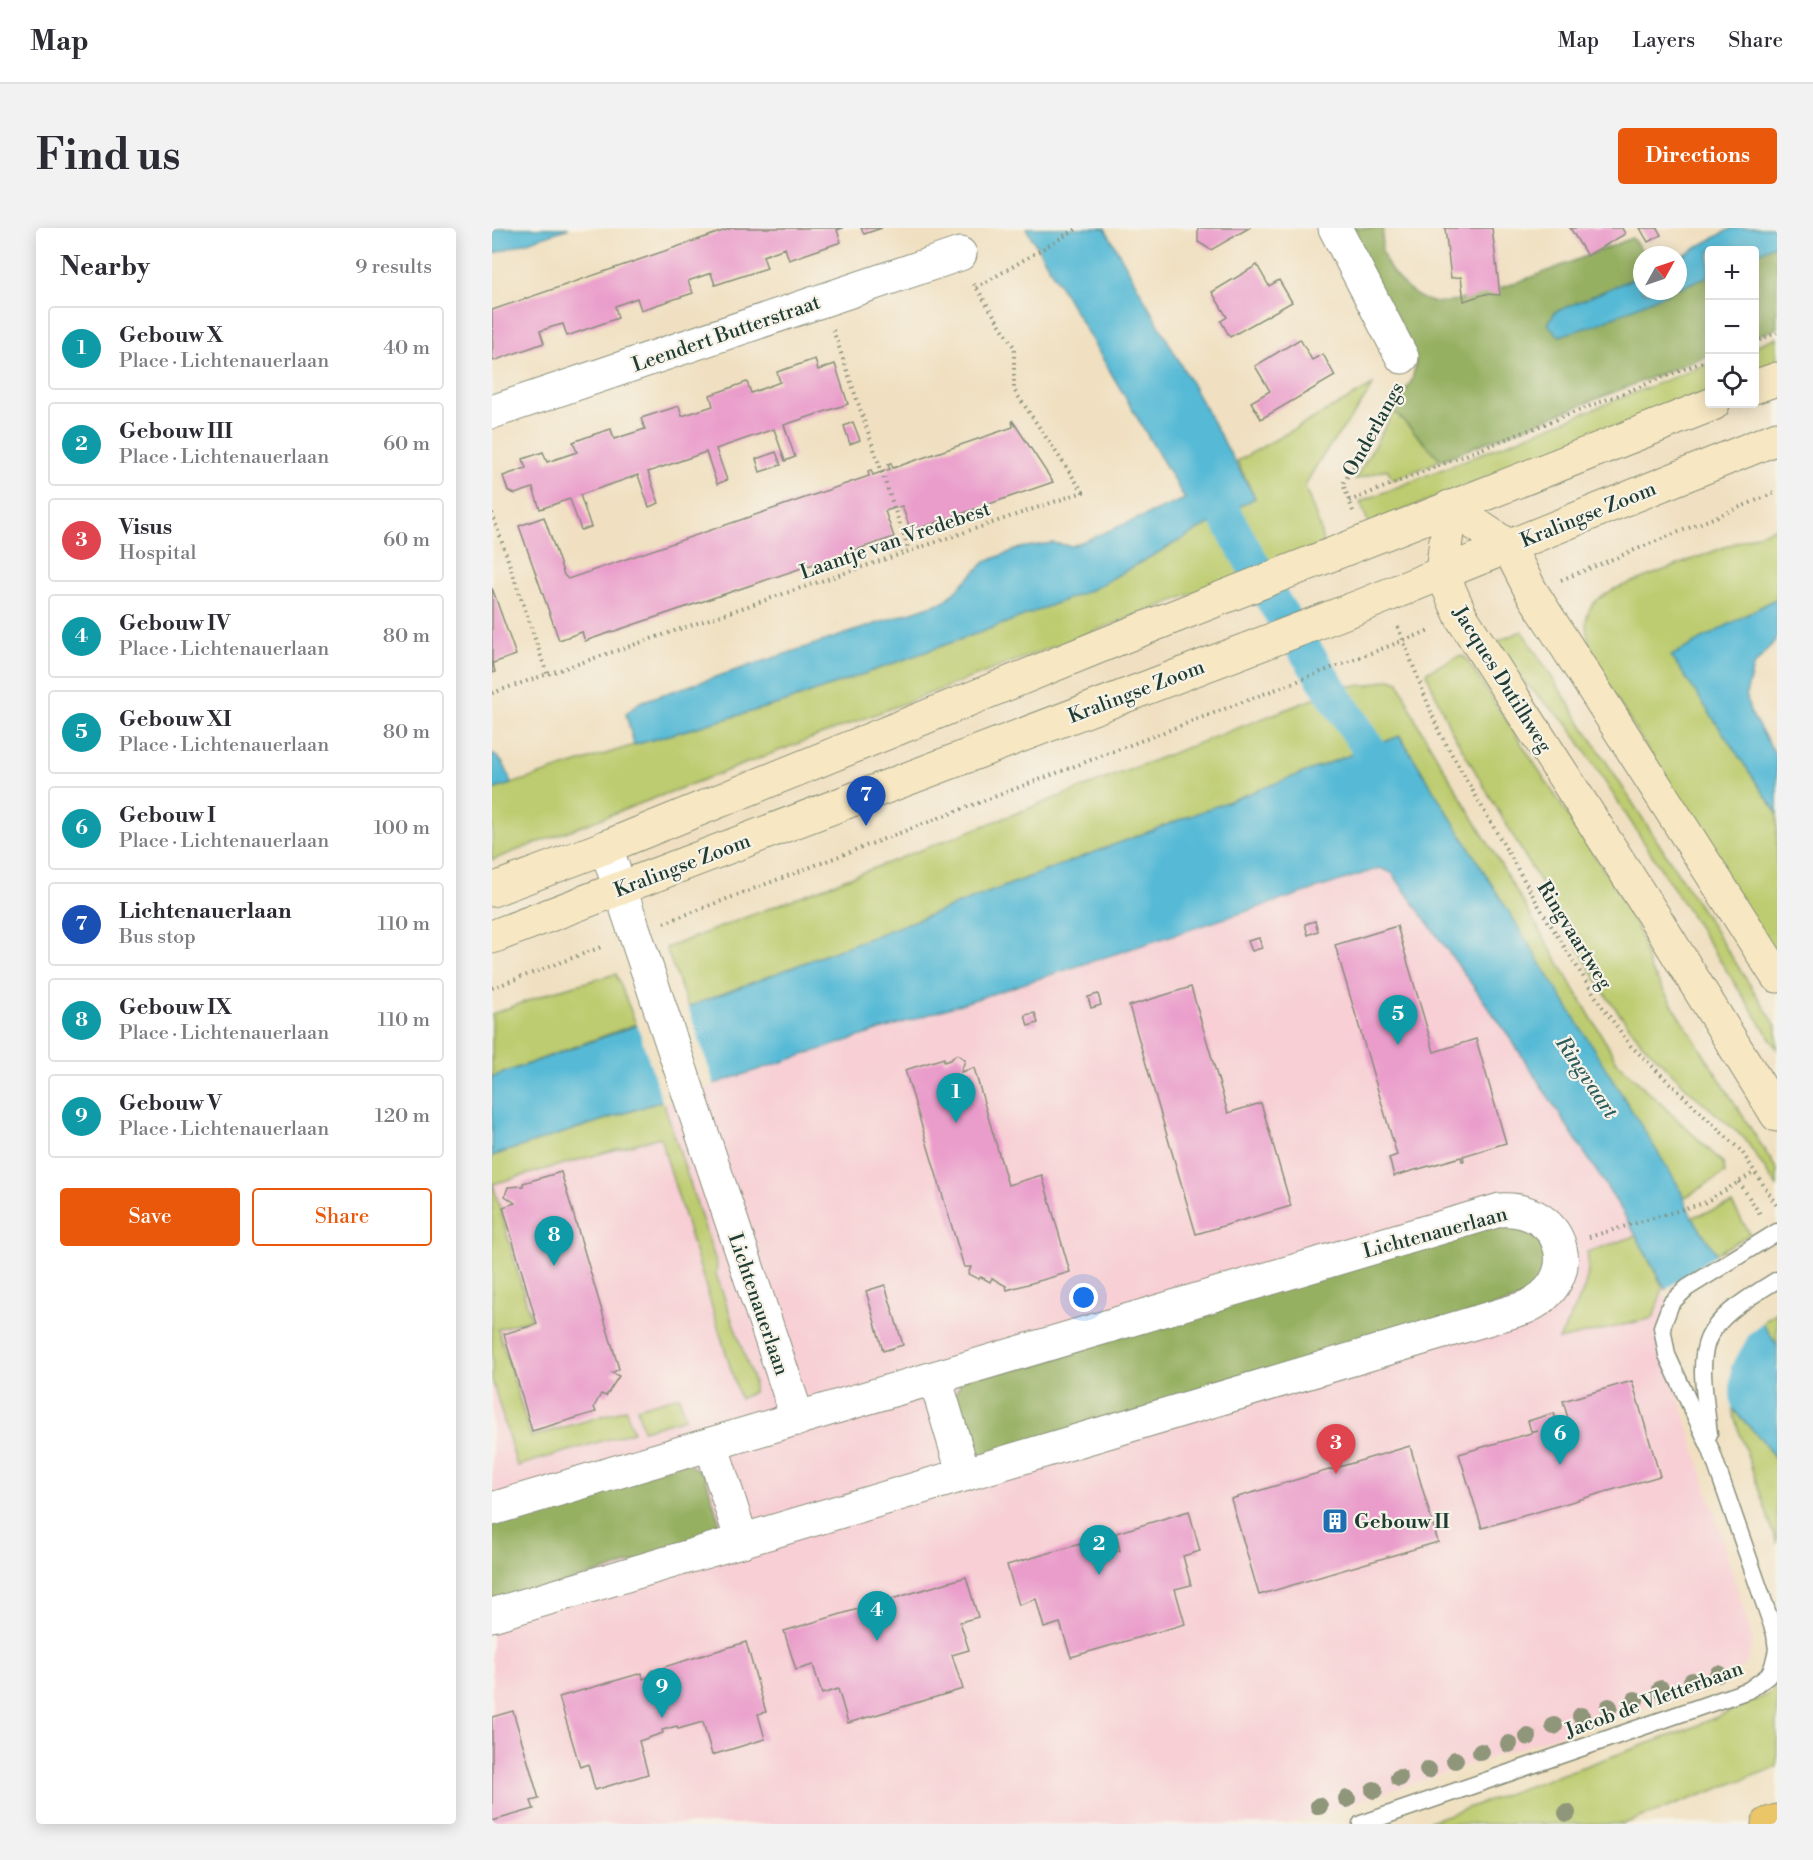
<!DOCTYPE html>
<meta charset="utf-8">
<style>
:root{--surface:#fff;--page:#f2f2f3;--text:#2b2b33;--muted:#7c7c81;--line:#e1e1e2;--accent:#ea580c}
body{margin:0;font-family:"Libre Bodoni",serif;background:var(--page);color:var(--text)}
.controls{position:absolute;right:18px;top:18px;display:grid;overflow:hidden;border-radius:6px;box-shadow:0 3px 15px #0003}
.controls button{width:54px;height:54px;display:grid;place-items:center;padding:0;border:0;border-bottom:2px solid var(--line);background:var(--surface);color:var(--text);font:30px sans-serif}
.compass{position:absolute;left:1141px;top:18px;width:54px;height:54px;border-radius:50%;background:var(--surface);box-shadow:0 3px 15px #0003;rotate:50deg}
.you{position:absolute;left:592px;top:1070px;width:21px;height:21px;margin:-15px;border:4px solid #fff;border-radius:50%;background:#1a73e8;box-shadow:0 0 0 9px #1a73e833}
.badge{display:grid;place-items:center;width:39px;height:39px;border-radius:50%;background:var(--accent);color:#fff;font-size:20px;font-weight:700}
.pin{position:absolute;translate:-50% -50px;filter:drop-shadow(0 2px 3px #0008)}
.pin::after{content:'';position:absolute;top:32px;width:21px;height:18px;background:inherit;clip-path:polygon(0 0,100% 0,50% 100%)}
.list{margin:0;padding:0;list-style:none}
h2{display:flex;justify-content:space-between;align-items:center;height:78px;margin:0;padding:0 24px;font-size:26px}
h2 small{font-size:20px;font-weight:400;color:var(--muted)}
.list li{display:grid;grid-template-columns:39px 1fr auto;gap:18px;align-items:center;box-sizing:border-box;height:84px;margin:0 12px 12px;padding:0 12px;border:2px solid var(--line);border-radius:6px}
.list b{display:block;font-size:22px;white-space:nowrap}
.list p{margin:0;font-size:20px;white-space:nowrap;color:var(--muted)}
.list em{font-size:20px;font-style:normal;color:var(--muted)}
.actions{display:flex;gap:12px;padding:18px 24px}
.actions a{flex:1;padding:14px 0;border:2px solid var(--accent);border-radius:6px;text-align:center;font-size:21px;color:var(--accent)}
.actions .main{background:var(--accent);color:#fff}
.icon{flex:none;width:33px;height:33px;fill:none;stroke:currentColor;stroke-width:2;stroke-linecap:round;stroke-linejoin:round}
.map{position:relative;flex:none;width:1285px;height:1596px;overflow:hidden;border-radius:6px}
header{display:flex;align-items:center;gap:36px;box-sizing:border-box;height:84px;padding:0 30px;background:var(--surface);border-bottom:2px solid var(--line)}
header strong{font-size:28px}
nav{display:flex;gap:33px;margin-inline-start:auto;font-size:21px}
.intro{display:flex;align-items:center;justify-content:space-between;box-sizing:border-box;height:144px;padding:0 36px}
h1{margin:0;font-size:42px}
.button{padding:15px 27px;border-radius:6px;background:var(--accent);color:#fff;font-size:21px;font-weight:700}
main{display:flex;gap:36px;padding:0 36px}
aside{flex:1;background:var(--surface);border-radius:6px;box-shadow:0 3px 15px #0003}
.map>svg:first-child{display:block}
.built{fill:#f7cfd4}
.green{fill:#bdcc6f;stroke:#6e8452;stroke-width:1.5}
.forest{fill:#96b062;stroke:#5a764b;stroke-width:1.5}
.water{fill:#57bad6;stroke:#3b7c85;stroke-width:1.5}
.pier{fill:#f0e0c1}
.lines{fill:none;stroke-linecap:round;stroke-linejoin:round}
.canal{stroke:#57bad6;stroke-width:34}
.building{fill:#ea9dcb}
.service-casing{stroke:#888e7a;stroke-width:19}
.minor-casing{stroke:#888e7a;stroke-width:35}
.secondary-casing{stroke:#888e7a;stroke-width:35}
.motorway-casing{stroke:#888e7a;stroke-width:35}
.path{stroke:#888e7a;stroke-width:4;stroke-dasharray:1.5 4.5;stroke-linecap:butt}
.service{stroke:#fff;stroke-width:16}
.minor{stroke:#fff;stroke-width:33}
.secondary{stroke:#f7e8c3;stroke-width:33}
.motorway{stroke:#eac669;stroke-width:33}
.tree{fill:#8f967a}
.labels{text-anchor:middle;stroke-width:4.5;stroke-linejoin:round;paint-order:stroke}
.street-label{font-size:20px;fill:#1f3d34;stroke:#f7f3e8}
.poi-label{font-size:20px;font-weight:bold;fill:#1f3d34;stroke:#f7f3e8;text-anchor:start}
.water-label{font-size:21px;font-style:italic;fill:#2d5c5c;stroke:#f7f3e8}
</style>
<header>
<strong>Map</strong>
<nav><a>Map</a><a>Layers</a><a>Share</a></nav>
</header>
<div class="intro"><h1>Find us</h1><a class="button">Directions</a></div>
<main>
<aside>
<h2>Nearby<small>9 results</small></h2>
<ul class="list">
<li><span class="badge" style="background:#0f9aa8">1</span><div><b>Gebouw X</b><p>Place · Lichtenauerlaan</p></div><em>40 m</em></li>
<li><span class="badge" style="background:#0f9aa8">2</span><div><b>Gebouw III</b><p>Place · Lichtenauerlaan</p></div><em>60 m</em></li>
<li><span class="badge" style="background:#e0444e">3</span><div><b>Visus</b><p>Hospital</p></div><em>60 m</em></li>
<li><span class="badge" style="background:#0f9aa8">4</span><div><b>Gebouw IV</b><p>Place · Lichtenauerlaan</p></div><em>80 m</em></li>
<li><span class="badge" style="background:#0f9aa8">5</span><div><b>Gebouw XI</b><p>Place · Lichtenauerlaan</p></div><em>80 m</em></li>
<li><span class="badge" style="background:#0f9aa8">6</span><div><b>Gebouw I</b><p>Place · Lichtenauerlaan</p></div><em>100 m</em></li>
<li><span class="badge" style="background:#1a4fb4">7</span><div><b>Lichtenauerlaan</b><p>Bus stop</p></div><em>110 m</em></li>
<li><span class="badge" style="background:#0f9aa8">8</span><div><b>Gebouw IX</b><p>Place · Lichtenauerlaan</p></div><em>110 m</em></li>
<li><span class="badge" style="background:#0f9aa8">9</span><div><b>Gebouw V</b><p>Place · Lichtenauerlaan</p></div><em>120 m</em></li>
</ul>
<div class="actions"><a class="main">Save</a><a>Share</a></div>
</aside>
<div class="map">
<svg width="1285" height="1596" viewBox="0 0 1285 1596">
<rect width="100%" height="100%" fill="#f7f3e8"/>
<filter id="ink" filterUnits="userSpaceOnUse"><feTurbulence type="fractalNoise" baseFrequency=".0167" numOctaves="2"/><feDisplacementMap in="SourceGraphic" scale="12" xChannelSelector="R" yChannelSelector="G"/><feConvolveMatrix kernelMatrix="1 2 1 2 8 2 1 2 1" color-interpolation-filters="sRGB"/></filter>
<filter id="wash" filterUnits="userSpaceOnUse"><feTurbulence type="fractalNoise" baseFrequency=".008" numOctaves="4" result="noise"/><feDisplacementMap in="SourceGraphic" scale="24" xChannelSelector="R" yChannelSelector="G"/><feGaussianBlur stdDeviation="1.35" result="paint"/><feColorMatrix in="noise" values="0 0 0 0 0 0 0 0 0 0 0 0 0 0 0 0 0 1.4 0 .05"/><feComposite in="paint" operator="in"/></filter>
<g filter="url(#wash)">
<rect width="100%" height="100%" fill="#f0e0c1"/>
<polygon class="built" points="903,609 1185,1050 1170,1114 1261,1413 1254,1436 1234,1452 797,1596 0,1596 0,898"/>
<g class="green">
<polygon points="1285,109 1285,136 1263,145 1263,118"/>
<polygon points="1217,135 1217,163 877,296 868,274"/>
<path d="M 881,157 C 861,193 829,222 813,259 L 828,299 L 831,316 L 0,632 L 0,562 L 142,517 L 293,474 L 503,399 L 601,361 L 763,270 L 745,233 Z"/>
<polygon points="902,183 949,232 901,252 895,241 863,252"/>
<path d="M 1285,299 L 1285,370 L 1180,428 L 1285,585 L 1285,734 L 1121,465 C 1110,442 1081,400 1101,376 C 1105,371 1114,366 1120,362 Z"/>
<polygon points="1030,403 1285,799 1285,821 1077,498 1033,455 1006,413"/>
<polygon points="967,428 973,429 1130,670 1147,704 1158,741 1285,942 1285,959 1253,911 1201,866 1150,815 1115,769 958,500 935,447 936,443"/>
<polygon points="898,451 907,454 925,495 1126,835 1231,935 1233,945 1192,970 908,508 196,779 174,720 855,458 876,457"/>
<polygon points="124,746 144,796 0,849 0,786 62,763"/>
<polygon points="171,873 225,1037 224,1046 262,1154 261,1164 248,1171 168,909 1,956 39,1091 6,1101 39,1209 134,1181 141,1204 25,1238 0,1152 0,928"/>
<polygon points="1240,976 1258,1006 1224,1026 1200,989"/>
<path d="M 1144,1008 L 1171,1060 L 1161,1090 L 1067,1112 C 1080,1082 1102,1058 1095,1024 Z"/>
<polygon points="1285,1084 1285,1117 1270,1095"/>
<polygon points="187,1168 193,1190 151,1202 145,1180"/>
<polygon points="1239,1179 1270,1212 1285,1234 1285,1316"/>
<polygon points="1285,1459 1285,1539 1131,1596 930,1596 1197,1501 1275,1467"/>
</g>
<g class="forest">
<path d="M 857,0 L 891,0 C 891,7 889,16 890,23 C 896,44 918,69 940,74 C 970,81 1105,23 1140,10 L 1153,27 L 1150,27 L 1150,47 L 1063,84 L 1056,96 L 1068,108 L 1217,48 L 1217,127 L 949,232 L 902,183 L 920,152 L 924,135 Z"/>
<polygon points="1285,15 1285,100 1263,109 1262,27"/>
<polygon points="1014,990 1040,999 1053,1023 1053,1048 1035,1069 493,1230 472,1217 459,1172 472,1150"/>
<polygon points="194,1234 213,1247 227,1293 215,1313 0,1376 0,1291"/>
</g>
<g class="water">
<polygon points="10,0 77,0 0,26 0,3"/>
<polygon points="534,0 613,0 763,270 601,361 503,399 293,474 142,517 134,486 148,474 453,373 493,334 528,320 560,315 580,318 693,271"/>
<polygon points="1240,0 1285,0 1285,15 1263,27 1262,22 1218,22 1217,48 1186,60 1186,30"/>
<polygon points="1150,47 1150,63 1180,63 1103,97 1067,108 1056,96 1063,84"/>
<polygon points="1285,370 1285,410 1261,439 1254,466 1258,484 1285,529 1285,585 1179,428"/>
<polygon points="908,508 1186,957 1200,989 1285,1117 1285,1234 1270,1212 1239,1179 1129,981 1017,808 900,645 888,640 0,928 0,849 196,779"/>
<path d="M 0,526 C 12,532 16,544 19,556 L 0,562 Z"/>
</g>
<g class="pier">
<polygon points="195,776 223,858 171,876 144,793"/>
<polygon points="1227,1024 1273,1093 1257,1107 1239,1139 1238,1167 1241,1185 1171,1066 1177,1059"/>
</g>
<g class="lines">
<polyline class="canal" points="710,246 783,376 901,558"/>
</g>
<g id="blocks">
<g class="building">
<polygon points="240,0 351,0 345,2 349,14 297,32 293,20 271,28 275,40 223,57 219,45 196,53 201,65 149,82 145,70 123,78 126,90 75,108 71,96 60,99 48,103 52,115 1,133 0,82"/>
<polygon points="369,0 390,0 372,6"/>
<polygon points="706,0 757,0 719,22 706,14"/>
<polygon points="953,0 1000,0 1008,67 993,66 972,73 969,49 959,50"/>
<polygon points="1078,0 1130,0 1133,6 1095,28"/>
<polygon points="1148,0 1165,0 1169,7 1156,14"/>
<polygon points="765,37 777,58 787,52 800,74 738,109 729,93 735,89 720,64"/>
<polygon points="808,111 820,132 831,126 843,148 769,191 759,174 778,163 763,138"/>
<polygon points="323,131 326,142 343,136 356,176 292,197 303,229 293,233 282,201 224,221 235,252 225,256 214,224 156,244 167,275 157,279 146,247 88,267 99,299 89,302 78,271 48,281 41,260 23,266 16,263 11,248 34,240 31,231 51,224 55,234 85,224 81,214 100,207 119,201 122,211 153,201 149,190 187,178 190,188 221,178 218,167 255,154 259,165 288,154 285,144"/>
<polygon points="520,192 561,254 419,303 410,278 393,283 402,309 93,413 90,404 67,412 27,298 52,289 72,347 76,351 377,248 376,243 379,242 381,247 398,241 396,237 399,235 401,240 521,199"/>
<polygon points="361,194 368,212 358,216 352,198"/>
<polygon points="284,224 289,237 268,244 264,231"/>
<polygon points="0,360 24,427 1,435 3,444 0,445"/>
<polygon points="823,693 826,703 816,707 813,696"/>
<polygon points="905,698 942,824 984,811 1014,915 971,928 972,933 970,933 969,929 902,948 897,930 905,927 843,717"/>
<polygon points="767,710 770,720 760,723 756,713"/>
<polygon points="699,759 736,885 769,875 799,978 704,1006 637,778"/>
<polygon points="606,766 609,777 599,780 596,769"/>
<polygon points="543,785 546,795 536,798 533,787"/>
<polygon points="465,826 473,832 469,844 482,840 516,957 550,947 578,1044 515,1062 514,1058 500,1050 498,1054 489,1049 486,1051 476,1046 479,1039 472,1039 413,842 452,830 452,834 458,832"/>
<polygon points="69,944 127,1141 120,1145 127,1148 114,1168 109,1166 102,1179 104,1184 40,1203 12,1106 45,1096 11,979 23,975 13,968 16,959 31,958 31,955"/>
<polygon points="393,1057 411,1117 391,1123 374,1063"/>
<polygon points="1140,1153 1168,1248 990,1300 967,1226 1046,1203 1039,1203 1036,1193 1062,1185 1065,1195 1059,1199 1077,1194 1071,1173"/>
<polygon points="918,1218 946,1314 767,1367 739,1271"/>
<polygon points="697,1283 708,1323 691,1328 699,1357 683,1361 693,1396 579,1429 568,1395 552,1400 544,1371 527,1377 515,1337 588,1316 591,1327 628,1323 624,1305"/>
<polygon points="474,1349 486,1389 468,1394 477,1422 460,1427 471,1461 356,1495 346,1461 330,1466 321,1437 304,1442 292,1403"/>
<polygon points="254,1414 274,1484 266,1486 273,1511 220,1527 211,1494 186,1501 185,1498 170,1502 171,1505 147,1513 156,1546 103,1562 96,1536 88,1539 67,1469 150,1445 151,1451 156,1449 160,1442 168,1446 173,1444 172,1439"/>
<polygon points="21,1483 47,1571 39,1573 42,1581 0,1593 0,1489"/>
</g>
</g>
</g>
<g filter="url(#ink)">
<use href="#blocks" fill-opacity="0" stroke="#888e7a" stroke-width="1.5"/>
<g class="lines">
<g class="service-casing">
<g id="service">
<path d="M 1217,1206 C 1206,1112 1201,1103 1285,1052"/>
<polyline points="869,1596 1257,1462 1276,1448 1281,1438 1285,1422 1283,1406 1219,1222 1175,1127 1170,1099 1179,1075 1195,1060 1285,1004"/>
</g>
</g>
<g class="minor-casing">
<g id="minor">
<polyline points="843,0 910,129"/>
<polyline points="0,184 468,26"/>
<polyline points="114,619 306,1191"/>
<polyline points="443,1150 472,1247"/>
<polyline points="219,1216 250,1313"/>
<path d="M 0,1281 L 1008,982 C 1074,978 1094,1054 1032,1080 L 0,1387"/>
</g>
</g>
<g class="secondary-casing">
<g id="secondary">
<polyline points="1262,159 1285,151"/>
<polyline points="958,279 950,345 970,390 1167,696 1285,887"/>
<polyline points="958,279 1016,318 1039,363 1285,748"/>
<polyline points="0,662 114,619 633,408 1221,176"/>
<polyline points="0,709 869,378 1285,210"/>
</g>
</g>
<g class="motorway-casing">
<polyline id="motorway" points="1276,1596 1285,1593"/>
</g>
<g class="path">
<polyline points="484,60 586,0"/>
<polyline points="341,102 417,323"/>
<polyline points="1262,114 1285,105"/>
<polyline points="857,273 1218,131"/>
<polyline points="861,283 851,256 907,161"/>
<polyline points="0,285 55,446"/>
<polyline points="1069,352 1285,264"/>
<polyline points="906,399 947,504 1048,680 1109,777 1139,818 1250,924 1285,978"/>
<polyline points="0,465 591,264 522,162 522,119 482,56"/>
<polyline points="172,695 939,402"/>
<polyline points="0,760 112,718"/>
<polyline points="1247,954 1268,986"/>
<polyline points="1097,1009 1212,975 1263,944"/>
</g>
<use href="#service" class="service"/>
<use href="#minor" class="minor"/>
<use href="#secondary" class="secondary"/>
<use href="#motorway" class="motorway"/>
</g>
<g class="tree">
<circle cx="1226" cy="1446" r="9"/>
<circle cx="1200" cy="1453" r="9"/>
<circle cx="1169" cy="1461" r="9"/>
<circle cx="1143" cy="1472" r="9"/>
<circle cx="1117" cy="1479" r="9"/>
<circle cx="1089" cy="1488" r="9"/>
<circle cx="1062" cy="1498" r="9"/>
<circle cx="1036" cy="1509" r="9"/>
<circle cx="1017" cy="1516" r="9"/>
<circle cx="989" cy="1524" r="9"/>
<circle cx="963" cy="1532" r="9"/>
<circle cx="936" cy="1542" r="9"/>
<circle cx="907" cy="1550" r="9"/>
<circle cx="882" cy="1562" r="9"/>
<circle cx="855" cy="1571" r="9"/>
<circle cx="827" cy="1578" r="9"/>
<circle cx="1075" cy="1585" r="9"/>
</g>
</g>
<defs>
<g id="building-square" transform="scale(1.35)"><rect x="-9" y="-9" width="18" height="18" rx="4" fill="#1f6fb2" stroke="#f7f3e8"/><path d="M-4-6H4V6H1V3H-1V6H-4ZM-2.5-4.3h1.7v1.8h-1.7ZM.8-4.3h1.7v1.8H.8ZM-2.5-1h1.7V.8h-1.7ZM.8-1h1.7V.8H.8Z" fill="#fff"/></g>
</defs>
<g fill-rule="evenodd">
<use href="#building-square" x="843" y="1293"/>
</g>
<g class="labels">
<g class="street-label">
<text transform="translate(234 105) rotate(-19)" y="7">Leendert Butterstraat</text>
<text transform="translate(881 201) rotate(-61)" y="7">Onderlangs</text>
<text transform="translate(1096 286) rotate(-22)" y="7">Kralingse Zoom</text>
<text transform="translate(403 312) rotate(-19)" y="7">Laantje van Vredebest</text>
<text transform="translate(1011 451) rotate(58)" y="7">Jacques Dutilhweg</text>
<text transform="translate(644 463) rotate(-21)" y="7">Kralingse Zoom</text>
<text transform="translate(190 637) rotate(-21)" y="7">Kralingse Zoom</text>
<text transform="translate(1083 707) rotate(58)" y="7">Ringvaartweg</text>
<text transform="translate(943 1004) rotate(-15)" y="7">Lichtenauerlaan</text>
<text transform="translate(267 1076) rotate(71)" y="7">Lichtenauerlaan</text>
<text transform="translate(1162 1471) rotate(-20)" y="7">Jacob de Vletterbaan</text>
</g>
<g class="poi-label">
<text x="862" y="1300">Gebouw II</text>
</g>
<g class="water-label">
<text transform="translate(1095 849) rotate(56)" y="7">Ringvaart</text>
</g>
</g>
</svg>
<div class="controls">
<button>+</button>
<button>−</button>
<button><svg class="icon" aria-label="locate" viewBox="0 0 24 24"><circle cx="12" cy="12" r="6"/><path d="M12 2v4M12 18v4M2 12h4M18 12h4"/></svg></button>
</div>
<svg class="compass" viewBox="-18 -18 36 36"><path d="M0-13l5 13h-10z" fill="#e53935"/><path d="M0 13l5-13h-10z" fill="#7c7c81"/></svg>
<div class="you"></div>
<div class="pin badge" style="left:464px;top:895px;background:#0f9aa8">1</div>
<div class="pin badge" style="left:607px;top:1347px;background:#0f9aa8">2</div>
<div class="pin badge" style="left:844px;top:1246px;background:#e0444e">3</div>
<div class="pin badge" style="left:385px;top:1413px;background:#0f9aa8">4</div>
<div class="pin badge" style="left:906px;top:817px;background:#0f9aa8">5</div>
<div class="pin badge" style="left:1068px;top:1237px;background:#0f9aa8">6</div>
<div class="pin badge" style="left:374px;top:598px;background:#1a4fb4">7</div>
<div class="pin badge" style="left:62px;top:1038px;background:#0f9aa8">8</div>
<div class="pin badge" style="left:170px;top:1490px;background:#0f9aa8">9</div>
</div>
</main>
